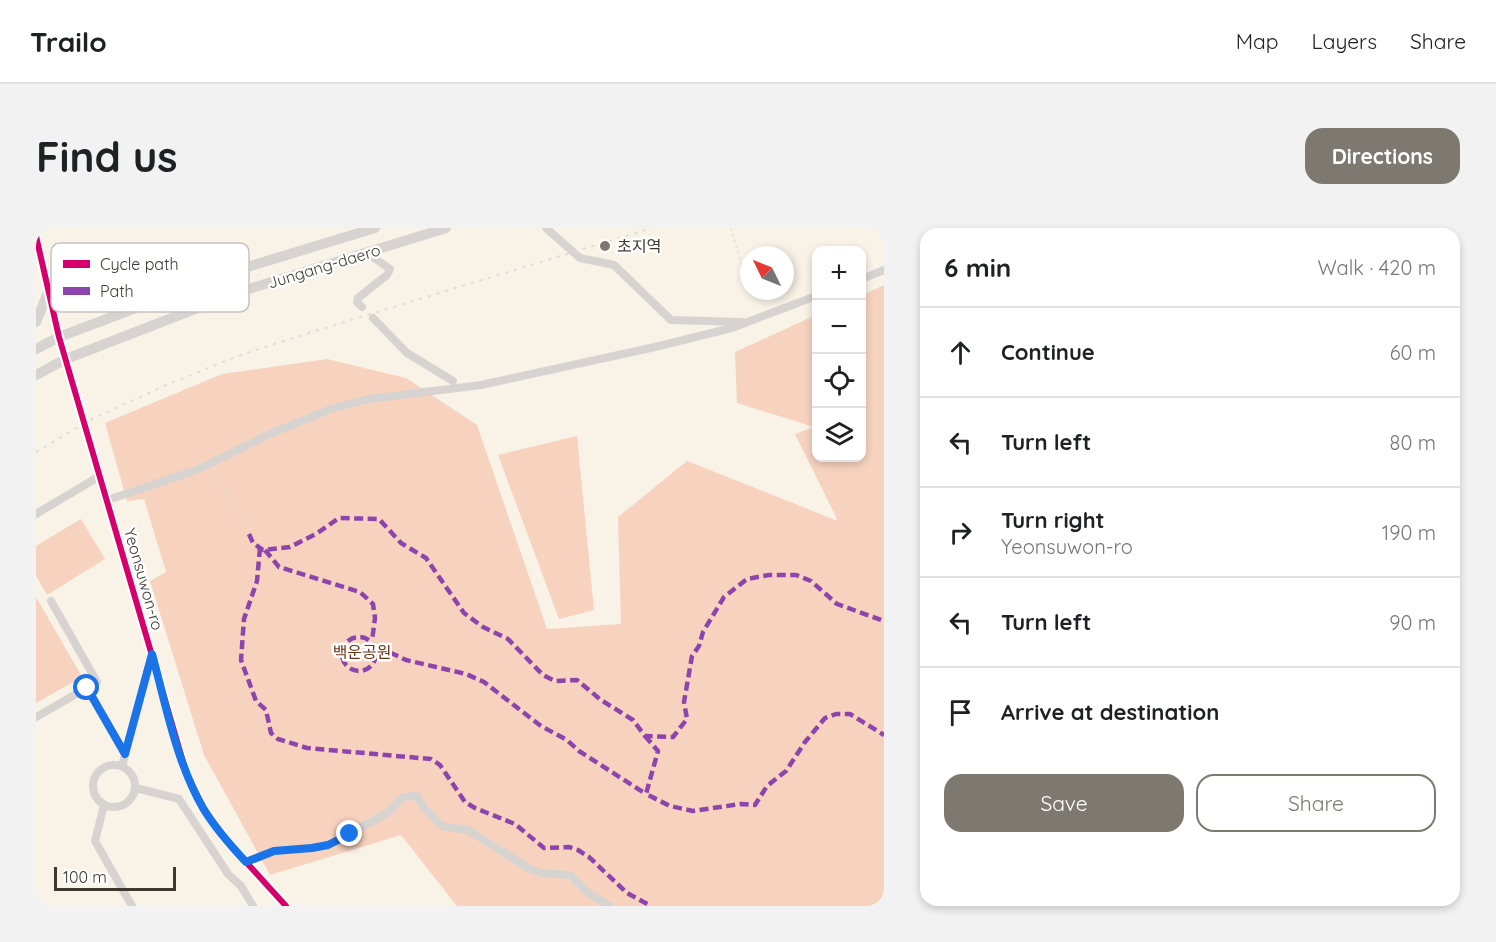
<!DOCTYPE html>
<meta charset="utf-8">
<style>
:root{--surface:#fff;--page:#f2f2f2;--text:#202124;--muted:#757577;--line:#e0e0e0;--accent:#7e7970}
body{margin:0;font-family:Quicksand,"Noto Sans KR",sans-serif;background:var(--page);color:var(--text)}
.controls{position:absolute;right:18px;top:18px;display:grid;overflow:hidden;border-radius:12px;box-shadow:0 3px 9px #0003}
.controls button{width:54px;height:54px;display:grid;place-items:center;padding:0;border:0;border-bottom:2px solid var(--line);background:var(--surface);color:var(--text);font:30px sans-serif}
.compass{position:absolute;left:704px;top:18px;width:54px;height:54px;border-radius:50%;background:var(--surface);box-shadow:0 3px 9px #0003;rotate:313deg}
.scale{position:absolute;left:18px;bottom:15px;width:122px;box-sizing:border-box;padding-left:6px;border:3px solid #3d3830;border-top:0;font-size:16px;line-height:21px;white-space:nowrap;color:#3d3830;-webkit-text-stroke:4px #fff;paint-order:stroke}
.stop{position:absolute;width:18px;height:18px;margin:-14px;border:4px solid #1a73e8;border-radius:50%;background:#fff}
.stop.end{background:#1a73e8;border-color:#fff;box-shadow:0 2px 6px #0008}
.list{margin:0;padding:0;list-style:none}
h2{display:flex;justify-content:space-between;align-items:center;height:78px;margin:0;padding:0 24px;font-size:26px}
h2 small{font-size:20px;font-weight:400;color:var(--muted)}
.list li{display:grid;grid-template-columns:39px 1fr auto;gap:18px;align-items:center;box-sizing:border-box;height:90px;padding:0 24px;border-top:2px solid var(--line)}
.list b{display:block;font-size:22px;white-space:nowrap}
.list p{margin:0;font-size:20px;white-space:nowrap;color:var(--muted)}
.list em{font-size:20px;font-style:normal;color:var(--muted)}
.actions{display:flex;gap:12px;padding:18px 24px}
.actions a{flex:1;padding:14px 0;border:2px solid var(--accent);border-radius:18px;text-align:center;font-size:21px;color:var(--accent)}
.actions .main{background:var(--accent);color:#fff}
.icon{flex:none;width:33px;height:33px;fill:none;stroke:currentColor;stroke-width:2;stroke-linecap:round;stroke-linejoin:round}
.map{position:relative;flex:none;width:848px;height:678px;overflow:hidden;border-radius:18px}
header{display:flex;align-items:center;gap:36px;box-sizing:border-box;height:84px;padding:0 30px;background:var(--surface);border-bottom:2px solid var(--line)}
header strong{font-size:28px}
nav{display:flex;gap:33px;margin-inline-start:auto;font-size:21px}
.intro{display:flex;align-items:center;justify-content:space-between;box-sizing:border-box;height:144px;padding:0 36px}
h1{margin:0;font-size:42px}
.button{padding:15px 27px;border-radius:18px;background:var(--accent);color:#fff;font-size:21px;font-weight:700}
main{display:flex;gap:36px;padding:0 36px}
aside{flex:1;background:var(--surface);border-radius:18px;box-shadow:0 3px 9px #0003}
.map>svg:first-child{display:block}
.green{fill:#f7d3bf}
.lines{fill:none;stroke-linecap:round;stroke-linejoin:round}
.path{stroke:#e2e0dd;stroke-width:1.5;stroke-dasharray:3 3;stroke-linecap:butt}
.minor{stroke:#d6d3d1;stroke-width:8}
.major{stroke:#d6d3d1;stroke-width:10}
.rail{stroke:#dedcd9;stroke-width:2;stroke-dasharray:3 6;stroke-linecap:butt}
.quiet{stroke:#8e44ad;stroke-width:4.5;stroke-dasharray:9 4.5;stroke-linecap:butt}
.cycleway-casing{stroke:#fff;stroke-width:10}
.cycleway{stroke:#d6006c;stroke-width:6}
.route{stroke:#1a73e8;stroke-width:8}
.poi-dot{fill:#7e7970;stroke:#fff;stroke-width:2}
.labels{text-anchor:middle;stroke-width:5;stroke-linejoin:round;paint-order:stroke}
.poi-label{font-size:16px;fill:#3d3830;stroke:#fff;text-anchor:start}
.street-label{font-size:16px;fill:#3d3830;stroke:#fff}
.park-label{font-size:16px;fill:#6f3314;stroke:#fff}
.key{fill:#fff;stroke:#c5c3c1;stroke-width:1.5}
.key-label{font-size:16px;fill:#3d3830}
</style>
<header>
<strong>Trailo</strong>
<nav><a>Map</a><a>Layers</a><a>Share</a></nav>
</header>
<div class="intro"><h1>Find us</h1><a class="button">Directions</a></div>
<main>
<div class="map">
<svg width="848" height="678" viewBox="0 0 848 678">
<rect width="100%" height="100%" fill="#f8f2e7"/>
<g class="green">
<polygon points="848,57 848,678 421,678 365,607 234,647 168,527 114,353 130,344 108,271 91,273 69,195 186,146 291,131 370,150 441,197 511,401 585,396 582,289 651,233 802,293 759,206 778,199 701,175 699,124 780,87 780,230 826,230 826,67"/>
<polygon points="541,208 558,382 523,391 462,227"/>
<polygon points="45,291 69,331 11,367 0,348 0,318"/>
<polygon points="0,369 46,449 0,475"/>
</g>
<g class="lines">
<g class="path">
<polyline points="695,0 707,42"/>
<polyline points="178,244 199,276 213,306"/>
</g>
<g class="minor">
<polyline points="510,0 544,30 578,37 635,92 706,94"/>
<polyline points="0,8 23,109 150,544 167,580 191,613 250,678"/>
<polyline points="826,51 848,42"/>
<polyline points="326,79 321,74 322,70 351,47 354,41 331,25"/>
<polyline points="337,90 371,125 417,153"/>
<polyline points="72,272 163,241 236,205 295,181 333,171 445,157 619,119 696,100 780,68"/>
<polyline points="0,286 64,248"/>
<polyline points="51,460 89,526"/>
<polyline points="0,489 61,454 15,373"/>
<circle cx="78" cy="558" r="21"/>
<polyline points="86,538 116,427"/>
<polyline points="100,560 143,571 192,646 205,658 217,678"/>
<polyline points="68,577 59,613 96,678"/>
<polyline points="210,634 239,623 276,620 292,617 350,586 367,569 381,568 388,580 406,598 432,602 492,640 506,645 534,647 552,665 573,678"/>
</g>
<g class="major">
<polyline points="0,94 13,62 25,74 37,77 110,72"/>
<polyline points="0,121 23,109 195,44 339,0"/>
<polyline points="0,147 30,131 203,64 410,0"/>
</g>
<polyline class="rail" points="0,224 56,191 128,158 202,128 263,108 616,0"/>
<g class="quiet">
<polyline points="213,306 217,315 227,322 254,319 280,306 303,290 343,291 365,315 390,330 428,385 447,399 472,411 507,447 519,453 541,452 565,472 597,492 609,508 637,509 651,491 648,474 656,428 663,418 667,404 688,369 711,351 733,347 760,347 775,353 801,376 848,393"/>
<polyline points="224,320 221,353 208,391 205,432 220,473 230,482 235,505 242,511 271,520 395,531 404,537 429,574 439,580 479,596 508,620 533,619 542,622 553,629 591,665 615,678"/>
<polyline points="229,322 243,339 324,364 337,376 339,390 336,413"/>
<circle cx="323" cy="426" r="17"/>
<polyline points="341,425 351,423 370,432 430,446 448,454 505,498 531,512 543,523 610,566"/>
<polyline points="609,508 622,523 610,566 634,578 657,583 705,576 719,577 731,558 750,543 769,514 789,490 800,486 814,486 848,507"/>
</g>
<g class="cycleway-casing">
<polyline id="cycleway" points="0,8 23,109 150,544 167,580 191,613 250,678"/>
</g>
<use href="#cycleway" class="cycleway"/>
</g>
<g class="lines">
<path class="route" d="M 51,460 L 89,526 L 116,426 C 130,477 140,533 167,580 C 179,600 194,617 210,634 L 238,623 L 276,620 L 292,617 L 314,606"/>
</g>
<circle class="poi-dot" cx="569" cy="18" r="6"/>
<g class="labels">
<g class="poi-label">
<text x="581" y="24">초지역</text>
</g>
<g class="street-label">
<text transform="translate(288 38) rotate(-17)" y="6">Jungang-daero</text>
<text transform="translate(108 351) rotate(74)" y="6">Yeonsuwon-ro</text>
</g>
<g class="park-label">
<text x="326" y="430">백운공원</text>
</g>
</g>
<rect x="15" y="15" width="198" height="69" rx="9" class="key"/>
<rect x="27" y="32" width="27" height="8" fill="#d6006c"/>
<rect x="27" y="59" width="27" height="8" fill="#8e44ad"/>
<g class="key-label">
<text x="64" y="42">Cycle path</text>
<text x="64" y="69">Path</text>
</g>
</svg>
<div class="controls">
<button>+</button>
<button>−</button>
<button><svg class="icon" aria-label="locate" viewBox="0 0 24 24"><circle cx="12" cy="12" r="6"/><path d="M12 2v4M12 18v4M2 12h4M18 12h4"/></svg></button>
<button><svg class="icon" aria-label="layers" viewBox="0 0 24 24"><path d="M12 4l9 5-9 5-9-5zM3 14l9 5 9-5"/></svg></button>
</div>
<svg class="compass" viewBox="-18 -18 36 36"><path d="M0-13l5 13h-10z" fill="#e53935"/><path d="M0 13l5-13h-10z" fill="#757577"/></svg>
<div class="scale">100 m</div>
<div class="stop" style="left:51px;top:460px"></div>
<div class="stop end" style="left:314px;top:606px"></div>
</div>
<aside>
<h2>6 min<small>Walk · 420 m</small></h2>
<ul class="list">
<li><svg class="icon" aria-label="ahead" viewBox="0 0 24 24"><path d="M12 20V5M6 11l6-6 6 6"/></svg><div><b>Continue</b></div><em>60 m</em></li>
<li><svg class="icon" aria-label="left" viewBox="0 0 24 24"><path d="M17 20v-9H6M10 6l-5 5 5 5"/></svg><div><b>Turn left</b></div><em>80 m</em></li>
<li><svg class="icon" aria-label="right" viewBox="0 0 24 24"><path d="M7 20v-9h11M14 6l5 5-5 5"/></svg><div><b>Turn right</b><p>Yeonsuwon-ro</p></div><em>190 m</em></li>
<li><svg class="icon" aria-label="left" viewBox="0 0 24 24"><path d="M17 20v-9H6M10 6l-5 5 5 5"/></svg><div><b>Turn left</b></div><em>90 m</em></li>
<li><svg class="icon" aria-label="arrive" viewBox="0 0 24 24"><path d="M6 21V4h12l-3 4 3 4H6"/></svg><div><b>Arrive at destination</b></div></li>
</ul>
<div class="actions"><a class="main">Save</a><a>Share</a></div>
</aside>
</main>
